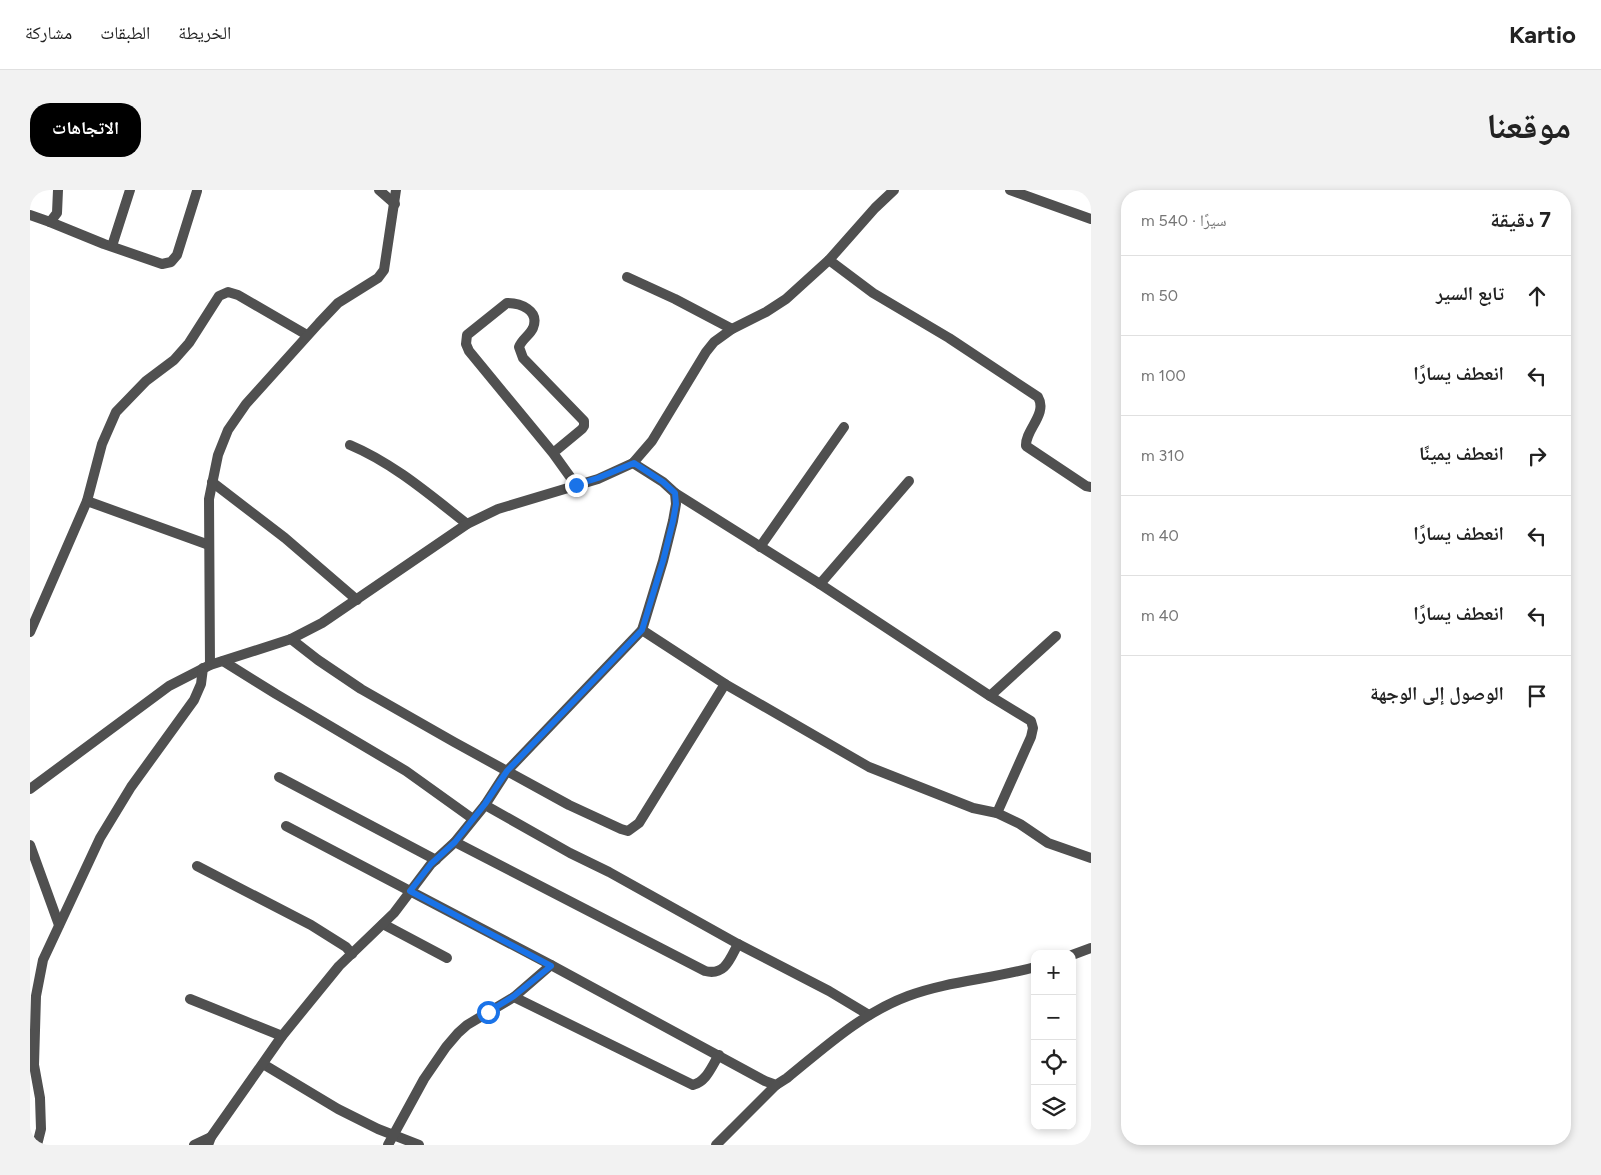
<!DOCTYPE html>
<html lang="ar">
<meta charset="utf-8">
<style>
:root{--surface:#fff;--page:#f2f2f2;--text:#222;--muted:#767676;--line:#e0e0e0;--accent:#000}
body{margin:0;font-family:Figtree,"Noto Naskh Arabic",sans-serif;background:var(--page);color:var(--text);direction:rtl}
.controls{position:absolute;right:15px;bottom:15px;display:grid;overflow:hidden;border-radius:10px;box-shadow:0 2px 8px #0003}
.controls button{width:45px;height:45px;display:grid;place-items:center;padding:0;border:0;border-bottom:1px solid var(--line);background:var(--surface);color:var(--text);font:25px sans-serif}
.stop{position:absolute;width:15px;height:15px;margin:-11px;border:4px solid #1a73e8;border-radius:50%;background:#fff}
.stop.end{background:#1a73e8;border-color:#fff;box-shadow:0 1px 5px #0008}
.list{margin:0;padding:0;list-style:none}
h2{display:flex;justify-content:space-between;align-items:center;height:65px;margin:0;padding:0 20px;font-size:21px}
h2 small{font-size:16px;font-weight:400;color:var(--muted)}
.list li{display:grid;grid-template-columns:32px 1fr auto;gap:15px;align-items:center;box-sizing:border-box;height:80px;padding:0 20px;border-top:1px solid var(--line)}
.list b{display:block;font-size:19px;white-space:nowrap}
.list em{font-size:16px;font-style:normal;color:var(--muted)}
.icon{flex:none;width:28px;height:28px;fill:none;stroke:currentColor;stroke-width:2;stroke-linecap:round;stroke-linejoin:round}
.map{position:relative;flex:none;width:1061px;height:955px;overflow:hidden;direction:ltr;border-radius:20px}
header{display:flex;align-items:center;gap:30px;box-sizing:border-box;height:70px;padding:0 25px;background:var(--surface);border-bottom:1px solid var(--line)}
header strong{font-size:24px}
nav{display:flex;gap:28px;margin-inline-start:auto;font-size:18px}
.intro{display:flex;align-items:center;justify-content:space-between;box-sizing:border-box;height:120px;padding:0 30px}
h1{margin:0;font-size:35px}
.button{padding:12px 22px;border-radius:20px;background:var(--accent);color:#fff;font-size:18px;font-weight:700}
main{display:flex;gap:30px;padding:0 30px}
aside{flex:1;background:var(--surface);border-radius:20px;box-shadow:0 2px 8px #0003}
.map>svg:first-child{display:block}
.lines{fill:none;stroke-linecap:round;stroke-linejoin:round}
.street{stroke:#505050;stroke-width:10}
.route{stroke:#1a73e8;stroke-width:6}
</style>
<header>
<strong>Kartio</strong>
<nav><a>الخريطة</a><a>الطبقات</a><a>مشاركة</a></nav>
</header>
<div class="intro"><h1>موقعنا</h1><a class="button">الاتجاهات</a></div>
<main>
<aside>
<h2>7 دقيقة<small>سيرًا · 540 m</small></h2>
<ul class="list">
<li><svg class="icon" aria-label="ahead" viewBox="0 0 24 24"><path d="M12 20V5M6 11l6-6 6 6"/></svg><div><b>تابع السير</b></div><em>50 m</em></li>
<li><svg class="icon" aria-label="left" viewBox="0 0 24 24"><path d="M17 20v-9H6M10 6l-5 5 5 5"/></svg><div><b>انعطف يسارًا</b></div><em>100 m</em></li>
<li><svg class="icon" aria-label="right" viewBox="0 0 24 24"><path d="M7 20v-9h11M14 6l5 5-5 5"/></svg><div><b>انعطف يمينًا</b></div><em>310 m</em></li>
<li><svg class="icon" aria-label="left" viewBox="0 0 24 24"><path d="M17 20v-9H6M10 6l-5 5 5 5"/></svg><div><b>انعطف يسارًا</b></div><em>40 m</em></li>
<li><svg class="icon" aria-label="left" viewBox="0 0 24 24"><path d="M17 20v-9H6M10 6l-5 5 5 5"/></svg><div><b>انعطف يسارًا</b></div><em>40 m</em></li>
<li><svg class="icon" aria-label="arrive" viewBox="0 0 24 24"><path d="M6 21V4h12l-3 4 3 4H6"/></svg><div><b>الوصول إلى الوجهة</b></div></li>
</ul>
</aside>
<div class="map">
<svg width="1061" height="955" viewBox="0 0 1061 955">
<rect width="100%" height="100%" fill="#fff"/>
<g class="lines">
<g class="street">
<polyline points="349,0 365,14"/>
<polyline points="980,0 1061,29"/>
<polyline points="0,25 20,32 27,23 28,0"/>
<polyline points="20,32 74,54 132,74 141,72 147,65 167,1"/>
<polyline points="82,56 100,0"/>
<path d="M 799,70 L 843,103 L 919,148 L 1008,207 C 1018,224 995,240 996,256 L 1056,296 L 1061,297"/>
<polyline points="597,87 645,109 702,139"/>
<path d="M 320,255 C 363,273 400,305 437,334"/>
<path d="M 523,263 L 552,239 L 554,236 L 554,231 L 493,168 L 489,157 C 492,149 500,145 503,138 C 510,120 490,113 477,113 L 437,145 L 436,154 L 439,161 L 523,263 L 546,295"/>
<polyline points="182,292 255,348 327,410"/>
<polyline points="645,303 790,394 960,506 1001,531 1003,538 1001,547 967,623"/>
<polyline points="57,311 179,355"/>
<polyline points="730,357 814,237"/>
<polyline points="790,394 879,291"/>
<polyline points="612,440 695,494 839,577 943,618 967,623 990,634 1018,653 1061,668"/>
<polyline points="0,442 57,311 72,254 86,222 116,191 144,170 159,153 189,106 198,102 208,105 277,145"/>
<polyline points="261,449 288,470 331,499 424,552 539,615 591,639 598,641 609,633 695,494"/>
<polyline points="193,471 246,504 376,581 443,629"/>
<polyline points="180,475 179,309 188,265 198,240 216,214 289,133 308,113 348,88 354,80 366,0"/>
<polyline points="960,506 1026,446"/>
<polyline points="249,587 406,670"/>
<polyline points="0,599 139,496 180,475 261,449 292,433 437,334 468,319 568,289 603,273 622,251 676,162 684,152 702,139 736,122 756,109 799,70 845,18 864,0"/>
<polyline points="455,615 540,663 579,682 708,754 799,801 839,825"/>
<path d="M 256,636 L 521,775 L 735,891 L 746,895 L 757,888 C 794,858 832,823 878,806 C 918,791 963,789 1005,777"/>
<path d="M 425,652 L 675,781 C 695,786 700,769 708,754"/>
<polyline points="0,655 29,735"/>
<polyline points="167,676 281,735 316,757 322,764"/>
<polyline points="353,734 417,768"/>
<polyline points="1042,765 1061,758"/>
<path d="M 484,807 L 663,895 C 677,891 681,877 689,865"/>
<polyline points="160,809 252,846"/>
<polyline points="233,874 308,919 348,939 389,955"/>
<polyline points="7,955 11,939 10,908 4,875 6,806 13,770 70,648 101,597 164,510 171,494 173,478"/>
<polyline points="164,955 181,947"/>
<polyline points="178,955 181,947 252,846 309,776 364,723 401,674 425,652 455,615 477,581 612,440 633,371 643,331 646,314 645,303 633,292 603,273"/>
<polyline points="358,955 394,889 416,857 428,843 437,835 484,807 521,775"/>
<polyline points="686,955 746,895"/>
</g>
</g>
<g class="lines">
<polyline class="route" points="458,822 484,806 521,776 380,701 401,674 425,652 455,614 477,581 612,440 633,371 643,331 646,314 645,303 633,292 604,273 568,288 546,295"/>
</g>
</svg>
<div class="controls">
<button>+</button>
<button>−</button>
<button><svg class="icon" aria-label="locate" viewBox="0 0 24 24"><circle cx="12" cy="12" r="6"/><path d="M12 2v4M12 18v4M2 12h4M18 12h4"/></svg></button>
<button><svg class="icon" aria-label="layers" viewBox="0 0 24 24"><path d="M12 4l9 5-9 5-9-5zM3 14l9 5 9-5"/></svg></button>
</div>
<div class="stop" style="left:458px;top:822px"></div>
<div class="stop end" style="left:546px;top:295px"></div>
</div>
</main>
